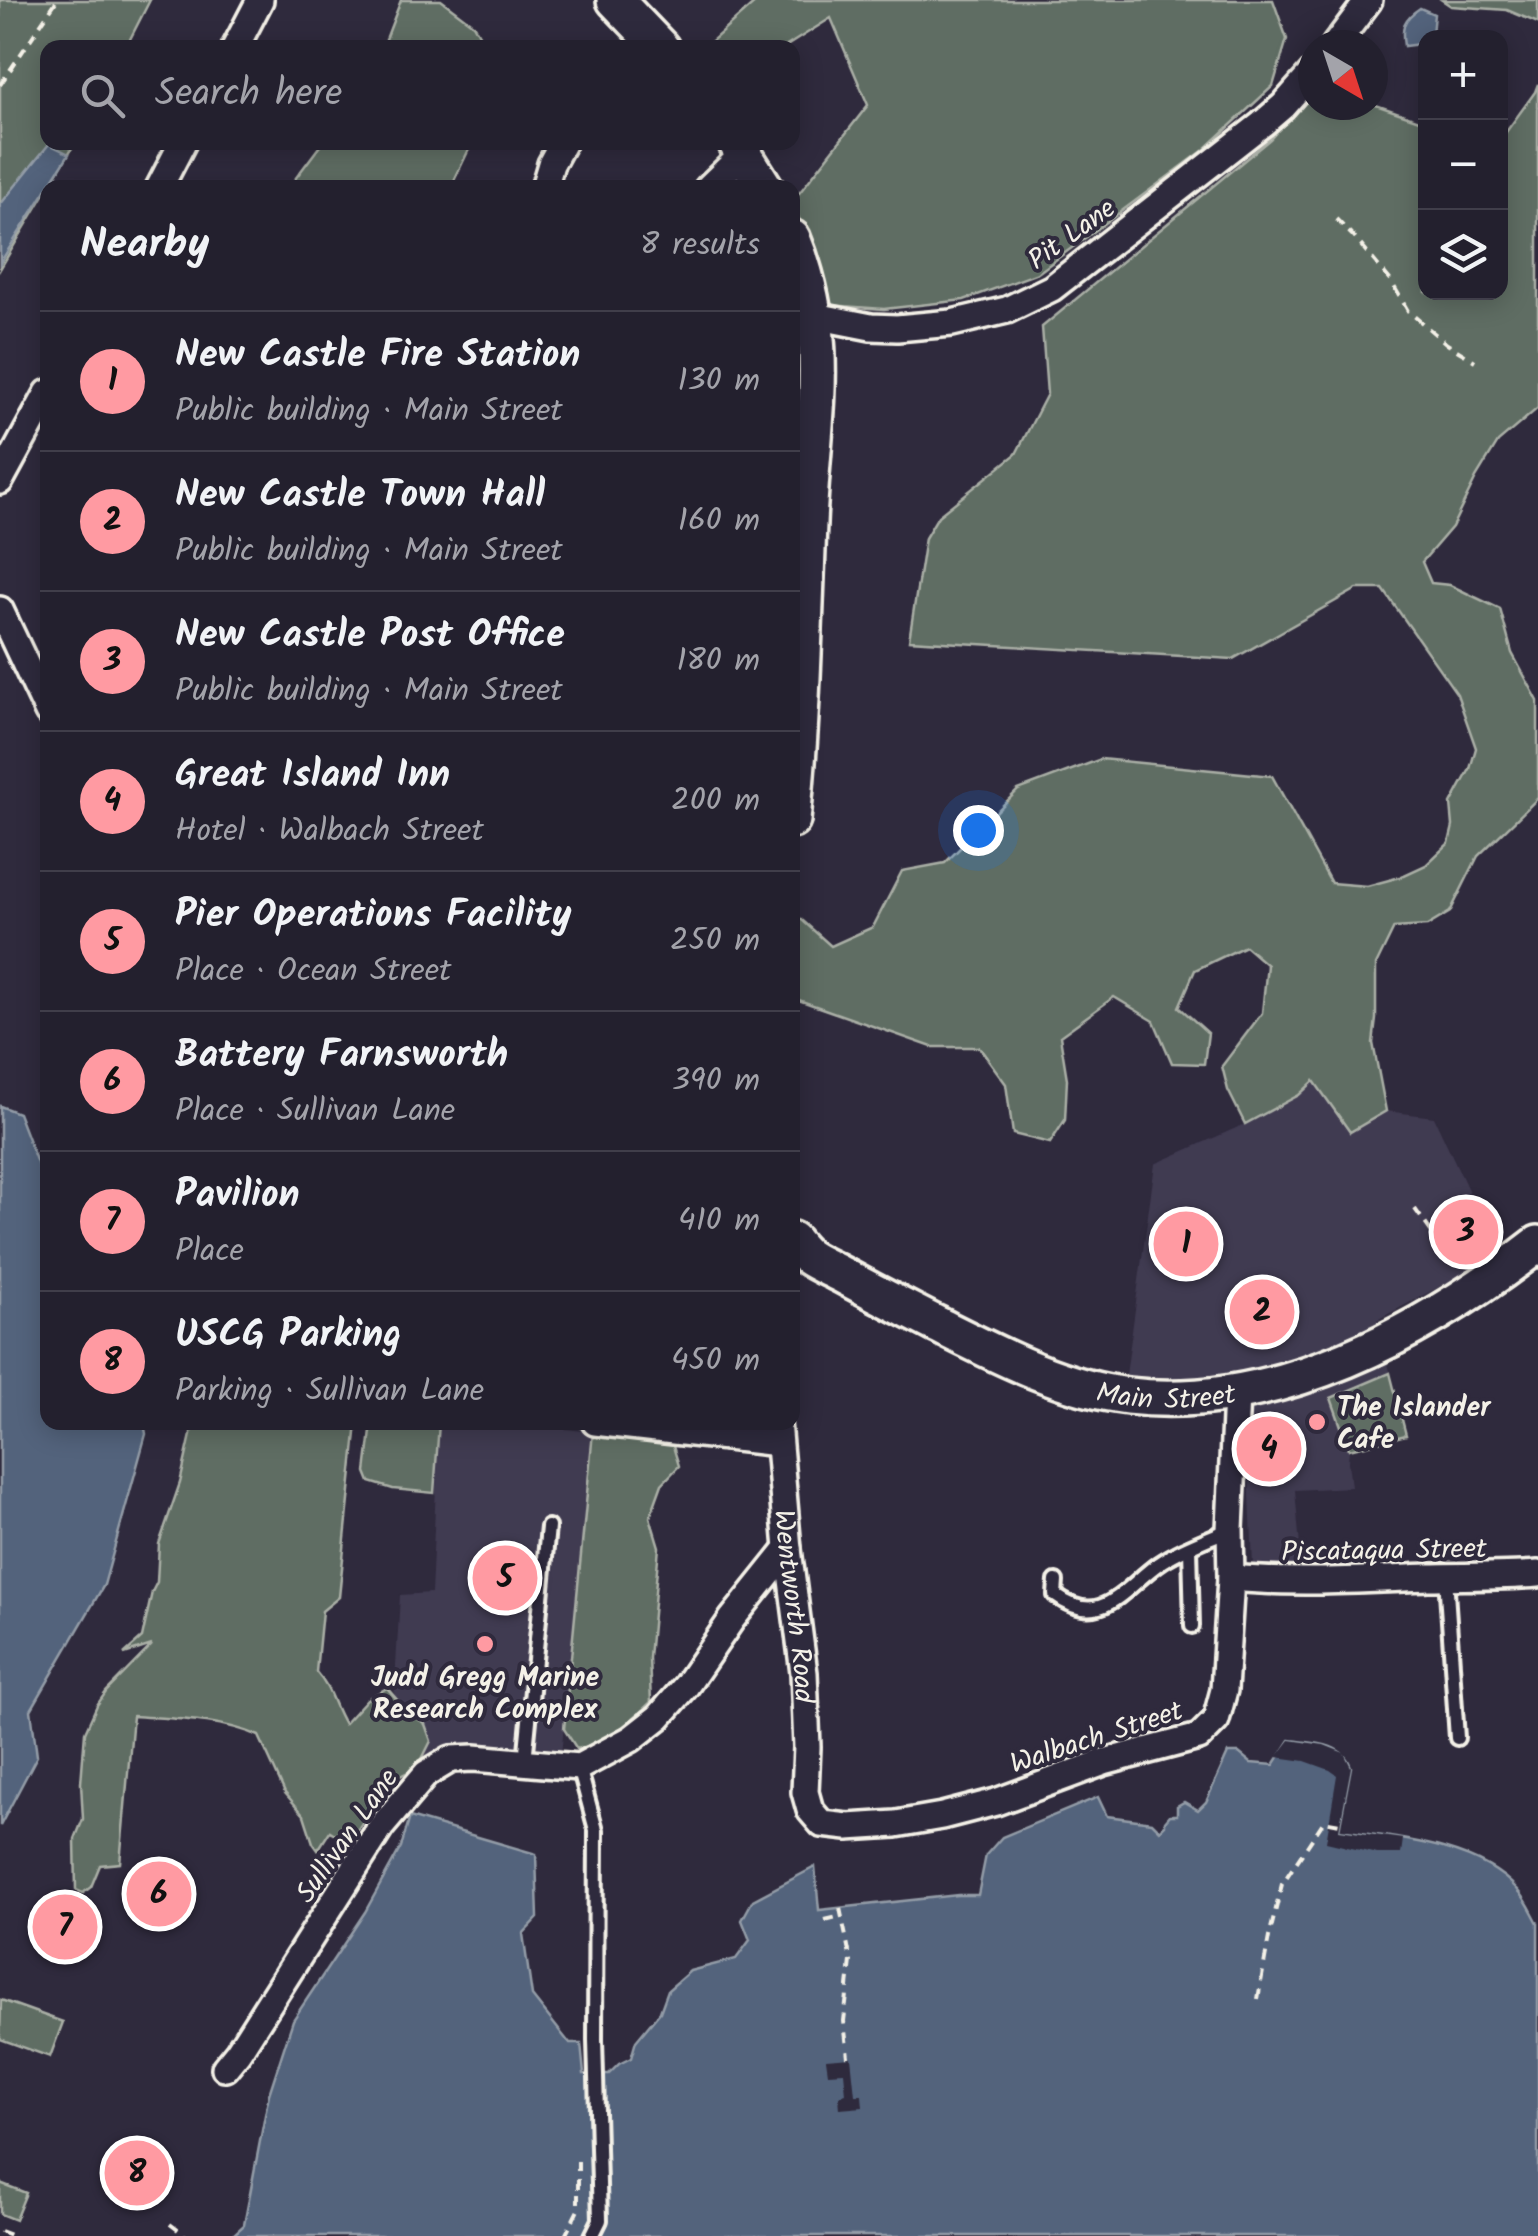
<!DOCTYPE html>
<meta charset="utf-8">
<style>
:root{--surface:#23202e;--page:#2f2d3a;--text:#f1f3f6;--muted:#a3a3aa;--line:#403e4a;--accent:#ff9aa2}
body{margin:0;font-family:Kalam,sans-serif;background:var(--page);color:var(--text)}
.controls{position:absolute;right:30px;top:30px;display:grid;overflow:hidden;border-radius:20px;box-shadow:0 5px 25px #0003}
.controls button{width:90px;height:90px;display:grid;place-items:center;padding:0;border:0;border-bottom:2px solid var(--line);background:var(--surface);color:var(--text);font:50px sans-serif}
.compass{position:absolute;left:1298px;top:30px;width:90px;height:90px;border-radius:50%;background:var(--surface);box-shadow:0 5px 25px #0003;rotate:141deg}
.you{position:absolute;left:978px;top:830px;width:35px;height:35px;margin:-25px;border:8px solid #fff;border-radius:50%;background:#1a73e8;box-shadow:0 0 0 15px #1a73e833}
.badge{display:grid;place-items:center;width:65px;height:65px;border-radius:50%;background:var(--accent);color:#111;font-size:32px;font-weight:700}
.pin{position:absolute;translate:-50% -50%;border:5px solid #fff;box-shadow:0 2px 10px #0006}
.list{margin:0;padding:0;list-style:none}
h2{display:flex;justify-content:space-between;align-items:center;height:130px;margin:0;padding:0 40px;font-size:42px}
h2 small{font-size:32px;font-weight:400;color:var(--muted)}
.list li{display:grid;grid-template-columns:65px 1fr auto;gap:30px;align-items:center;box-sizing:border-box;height:140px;padding:0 40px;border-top:2px solid var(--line)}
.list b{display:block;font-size:38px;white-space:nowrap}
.list p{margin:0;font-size:32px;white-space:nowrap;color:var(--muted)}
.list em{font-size:32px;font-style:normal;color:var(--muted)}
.icon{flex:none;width:55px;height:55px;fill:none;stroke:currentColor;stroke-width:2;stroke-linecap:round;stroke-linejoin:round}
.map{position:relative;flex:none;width:1538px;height:2236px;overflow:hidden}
.search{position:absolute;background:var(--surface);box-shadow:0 5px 25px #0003;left:40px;top:40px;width:760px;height:110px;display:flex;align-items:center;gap:25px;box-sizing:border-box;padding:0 35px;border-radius:20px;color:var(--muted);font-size:38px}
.panel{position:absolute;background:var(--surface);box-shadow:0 5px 25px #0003;left:40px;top:180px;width:760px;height:1250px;border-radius:20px}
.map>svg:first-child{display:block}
.built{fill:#403a51}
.green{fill:#5f6d63;stroke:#aaafa6;stroke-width:2.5}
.water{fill:#52637c;stroke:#939ca7;stroke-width:2.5}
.pier{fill:#2f2a3d}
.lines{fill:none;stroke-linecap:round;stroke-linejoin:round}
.service-casing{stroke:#f4f1e8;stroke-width:20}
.minor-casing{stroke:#f4f1e8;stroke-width:32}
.secondary-casing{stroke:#f4f1e8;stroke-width:42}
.path{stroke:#f4f1e8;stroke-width:4;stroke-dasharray:10 8;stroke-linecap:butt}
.service{stroke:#2f2a3d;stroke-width:12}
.minor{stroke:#2f2a3d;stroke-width:25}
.secondary{stroke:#2f2a3d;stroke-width:35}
.poi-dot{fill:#ff9aa2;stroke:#2f2a3d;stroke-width:4}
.labels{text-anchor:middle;stroke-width:8;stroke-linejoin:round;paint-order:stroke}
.street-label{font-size:28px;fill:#f4f1e8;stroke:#2f2a3d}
.poi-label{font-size:28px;font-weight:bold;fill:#f4f1e8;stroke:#2f2a3d;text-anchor:start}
</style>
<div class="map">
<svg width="1538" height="2236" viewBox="0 0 1538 2236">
<rect width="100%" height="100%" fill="#2f2a3d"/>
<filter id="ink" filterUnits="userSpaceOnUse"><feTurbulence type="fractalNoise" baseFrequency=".01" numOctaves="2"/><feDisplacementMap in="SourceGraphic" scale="20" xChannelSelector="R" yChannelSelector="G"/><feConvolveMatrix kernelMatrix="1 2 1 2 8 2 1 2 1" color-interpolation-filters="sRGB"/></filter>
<g filter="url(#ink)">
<g class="built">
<polygon points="1314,1081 1350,1132 1386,1111 1434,1117 1496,1250 1452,1280 1377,1320 1406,1435 1349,1449 1348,1462 1351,1487 1295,1490 1302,1569 1253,1565 1245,1378 1169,1385 1125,1382 1155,1164 1245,1124 1299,1095"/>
<polygon points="439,1423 510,1423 593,1432 561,1755 457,1744 447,1747 418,1767 393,1719 400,1595 431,1593"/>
</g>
<g class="green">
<polygon points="0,0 150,0 126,47 48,48 48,142 75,143 0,269"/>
<polygon points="401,0 441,0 473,24 486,47 383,47"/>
<polygon points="758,0 1273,0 1287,39 1273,86 1204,150 1038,273 964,300 884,309 828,305 793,201 868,105 831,18 785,47 704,48"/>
<polygon points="1442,0 1538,0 1538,23 1507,10 1451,6"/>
<polygon points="1538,84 1538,408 1498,442 1476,478 1452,527 1422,562 1431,583 1450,585 1500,609 1512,653 1538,701 1538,798 1478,856 1450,912 1427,926 1394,928 1376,965 1376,1019 1373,1043 1386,1111 1350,1132 1314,1081 1299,1095 1245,1124 1228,1090 1222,1066 1262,1013 1267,965 1245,946 1195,970 1179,1007 1208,1033 1204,1064 1172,1063 1154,1021 1114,997 1060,1036 1067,1079 1065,1120 1050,1143 1013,1134 1006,1084 979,1047 932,1047 793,998 793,912 831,946 873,927 902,871 945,863 1018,790 1101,759 1272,776 1331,883 1367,886 1400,877 1426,865 1449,843 1453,826 1451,804 1470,769 1476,748 1457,694 1383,589 1357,589 1233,659 909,640 925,538 938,516 1016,454 1047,394 1042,327 1270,139 1313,92 1313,105 1373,104 1425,122 1426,292 1500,292 1501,139 1535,92"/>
<polygon points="322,143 322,142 472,143 451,187 289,187"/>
<polygon points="1390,1373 1406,1435 1349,1449 1331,1398"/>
<path d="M 191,1423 L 357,1423 L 339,1597 L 322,1611 L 316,1672 C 332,1690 332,1704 344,1724 L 367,1699 L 387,1688 L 406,1710 L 425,1724 L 431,1741 L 418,1767 L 398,1777 L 373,1806 L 349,1843 L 330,1831 L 318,1850 L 313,1843 L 304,1815 L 285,1793 L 259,1736 C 220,1719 175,1719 133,1716 L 120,1863 L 100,1865 L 91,1887 L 83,1893 L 76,1890 L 75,1839 L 83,1819 L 81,1783 L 85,1732 L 97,1705 L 106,1692 L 152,1645 L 124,1654 L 142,1638 L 152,1592 L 157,1582 L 159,1544 L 180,1483 L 191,1435 Z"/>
<polygon points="372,1423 439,1423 434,1493 393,1489 370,1482 366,1472"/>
<path d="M 593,1432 L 672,1443 L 679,1466 L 662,1484 L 650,1517 L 659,1547 L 649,1658 L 651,1702 C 629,1723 608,1742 577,1749 L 564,1729 Z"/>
<polygon points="1,2000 63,2022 50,2057 0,2039"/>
<polygon points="0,2183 26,2193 15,2220 0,2214"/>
</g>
<g class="water">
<path d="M 1420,8 L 1434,14 L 1432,34 L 1420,44 L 1404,46 C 1401,27 1403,19 1420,8 Z"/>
<polygon points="49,144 69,154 0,263 0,205"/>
<polygon points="0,1106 18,1113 47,1189 48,1422 144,1423 146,1434 104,1585 31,1710 37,1756 0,1826"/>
<path d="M 1290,1740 C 1312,1743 1343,1742 1351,1767 L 1339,1830 C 1395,1838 1477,1844 1517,1889 C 1526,1898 1532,1912 1538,1923 L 1538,2236 L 232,2236 L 244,2225 L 269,2094 L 293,2020 L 365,1912 L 401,1847 L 410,1817 L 536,1854 L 538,1918 L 523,1934 L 532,1996 L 570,2044 L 581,2044 L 584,2074 L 609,2074 L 619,2064 L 631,2058 L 636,2041 L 660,2012 L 668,1990 L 690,1971 L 736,1959 L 750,1940 L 742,1920 L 753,1900 L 815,1867 L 819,1910 L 958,1895 L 978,1895 L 986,1855 L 1002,1837 L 1098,1797 L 1107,1816 L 1152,1822 L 1160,1830 L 1165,1825 L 1165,1821 L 1170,1815 L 1177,1815 L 1177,1806 L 1184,1802 L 1198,1810 L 1206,1802 L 1228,1753 L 1239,1753 L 1251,1763 L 1274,1765 Z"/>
</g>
<g class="pier">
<polygon points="1290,1740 1324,1745 1344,1753 1351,1767 1339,1830 1403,1839 1401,1854 1377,1854 1326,1842 1337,1775 1330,1770 1305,1761 1277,1757"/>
<polygon points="851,2057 855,2095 862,2095 863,2107 840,2109 839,2096 846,2094 844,2072 828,2073 826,2059"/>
</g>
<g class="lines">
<g class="service-casing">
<g id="service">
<polyline points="1190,1547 1192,1626"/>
<polyline points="1446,1577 1457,1738"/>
<path d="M 1056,1581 L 1055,1595 C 1101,1630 1123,1589 1158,1564 C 1179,1549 1206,1540 1230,1529"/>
<polyline points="525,1761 548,1527"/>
<polyline points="579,1767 596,1830 595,2040 600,2220 592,2236"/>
</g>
</g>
<g class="minor-casing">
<g id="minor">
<polyline points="1335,45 1369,0"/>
<polyline points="235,48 260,0"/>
<polyline points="159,188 183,142"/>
<polyline points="544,188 551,164 563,142"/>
<polyline points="708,188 744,153"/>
<polyline points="815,316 871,327 897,328 952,323 1007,310 1052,288 1262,124 1283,106 1313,72"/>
<polyline points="0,481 48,393"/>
<polyline points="0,610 48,712"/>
<polyline points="595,1422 778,1443"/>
<path id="s1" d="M 777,1422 L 788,1549 L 804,1673 L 807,1747 L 805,1792 L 810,1810 L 822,1824 L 848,1827 L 896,1824 L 942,1816 L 996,1802 L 1104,1762 L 1199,1737 L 1216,1720 L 1224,1690 L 1231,1578 L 1230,1529 L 1236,1394"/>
<path d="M 1231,1578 C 1297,1584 1362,1580 1428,1577 C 1465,1576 1501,1577 1538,1574"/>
<polyline points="225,2068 238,2052 381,1827 426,1774 451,1759 474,1758 579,1767 631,1739 659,1717 686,1686 732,1619 788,1549"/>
</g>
</g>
<g class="secondary-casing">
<g id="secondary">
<polyline points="615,0 661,48"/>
<polyline points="736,142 765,188"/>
<path d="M 792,238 C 834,341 812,419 808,524 C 804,623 802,722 792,820"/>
<path id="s2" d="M 792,1240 C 797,1246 802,1253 808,1257 C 818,1264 831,1269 842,1275 C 873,1292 905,1308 936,1324 C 996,1354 1060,1388 1128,1396 C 1276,1413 1425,1332 1538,1244"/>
</g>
</g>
<g class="path">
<polyline points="0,85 57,0"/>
<polyline points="1336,219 1353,236 1391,281 1408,311 1447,344 1475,361"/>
<polyline points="1415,1209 1455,1265"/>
<polyline points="840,1908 851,1961 844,2021 848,2057"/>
<polyline points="825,1920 841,1916"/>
<polyline points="1258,1999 1269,1937 1282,1884 1324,1821 1340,1824"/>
<polyline points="578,2161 578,2196"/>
<polyline points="170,2224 186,2236"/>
<polyline points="0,2231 13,2236"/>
<polyline points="565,2236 578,2210 578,2194"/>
</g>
<use href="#service" class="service"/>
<use href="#minor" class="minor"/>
<use href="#secondary" class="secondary"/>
</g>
</g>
<g class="poi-dot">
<circle cx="1317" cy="1422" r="10"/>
<circle cx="485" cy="1644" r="10"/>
</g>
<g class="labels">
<g class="street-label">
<text transform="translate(1071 233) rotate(-36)" y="10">Pit Lane</text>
<text dy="10" stroke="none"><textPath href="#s2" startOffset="412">Main Street</textPath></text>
<text transform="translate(1384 1549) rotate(-1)" y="10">Piscataqua Street</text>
<text dy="10" stroke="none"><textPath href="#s1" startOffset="185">Wentworth Road</textPath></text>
<text transform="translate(1096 1736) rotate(-18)" y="10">Walbach Street</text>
<text transform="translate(346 1835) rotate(-55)" y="10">Sullivan Lane</text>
</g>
<g class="poi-label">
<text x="1337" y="1416">The Islander<tspan x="1337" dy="32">Cafe</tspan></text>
<text x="485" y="1686" text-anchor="middle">Judd Gregg Marine<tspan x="485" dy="32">Research Complex</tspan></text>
</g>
</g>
</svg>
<div class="controls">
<button>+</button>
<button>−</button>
<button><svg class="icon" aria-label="layers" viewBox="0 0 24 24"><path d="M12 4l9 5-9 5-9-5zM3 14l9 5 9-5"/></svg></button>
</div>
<svg class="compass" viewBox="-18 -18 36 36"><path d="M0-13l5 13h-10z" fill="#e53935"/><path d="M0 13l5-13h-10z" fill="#a3a3aa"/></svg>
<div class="you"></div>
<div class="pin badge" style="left:1186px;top:1244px">1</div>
<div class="pin badge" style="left:1262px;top:1312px">2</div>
<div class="pin badge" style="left:1466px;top:1232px">3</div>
<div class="pin badge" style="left:1269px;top:1449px">4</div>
<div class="pin badge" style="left:505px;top:1578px">5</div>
<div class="pin badge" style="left:159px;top:1894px">6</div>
<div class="pin badge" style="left:65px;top:1927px">7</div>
<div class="pin badge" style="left:137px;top:2173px">8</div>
<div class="search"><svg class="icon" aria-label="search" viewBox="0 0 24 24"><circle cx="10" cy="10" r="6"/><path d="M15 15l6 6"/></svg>Search here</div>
<section class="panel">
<h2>Nearby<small>8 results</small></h2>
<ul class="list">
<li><span class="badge">1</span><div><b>New Castle Fire Station</b><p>Public building · Main Street</p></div><em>130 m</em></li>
<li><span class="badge">2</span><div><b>New Castle Town Hall</b><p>Public building · Main Street</p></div><em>160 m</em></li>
<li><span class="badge">3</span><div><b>New Castle Post Office</b><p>Public building · Main Street</p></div><em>180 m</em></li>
<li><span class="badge">4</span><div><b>Great Island Inn</b><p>Hotel · Walbach Street</p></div><em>200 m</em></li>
<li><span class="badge">5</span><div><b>Pier Operations Facility</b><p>Place · Ocean Street</p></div><em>250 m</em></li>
<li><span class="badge">6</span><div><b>Battery Farnsworth</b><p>Place · Sullivan Lane</p></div><em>390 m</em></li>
<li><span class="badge">7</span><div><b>Pavilion</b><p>Place</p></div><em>410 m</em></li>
<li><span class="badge">8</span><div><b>USCG Parking</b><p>Parking · Sullivan Lane</p></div><em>450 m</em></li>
</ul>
</section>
</div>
